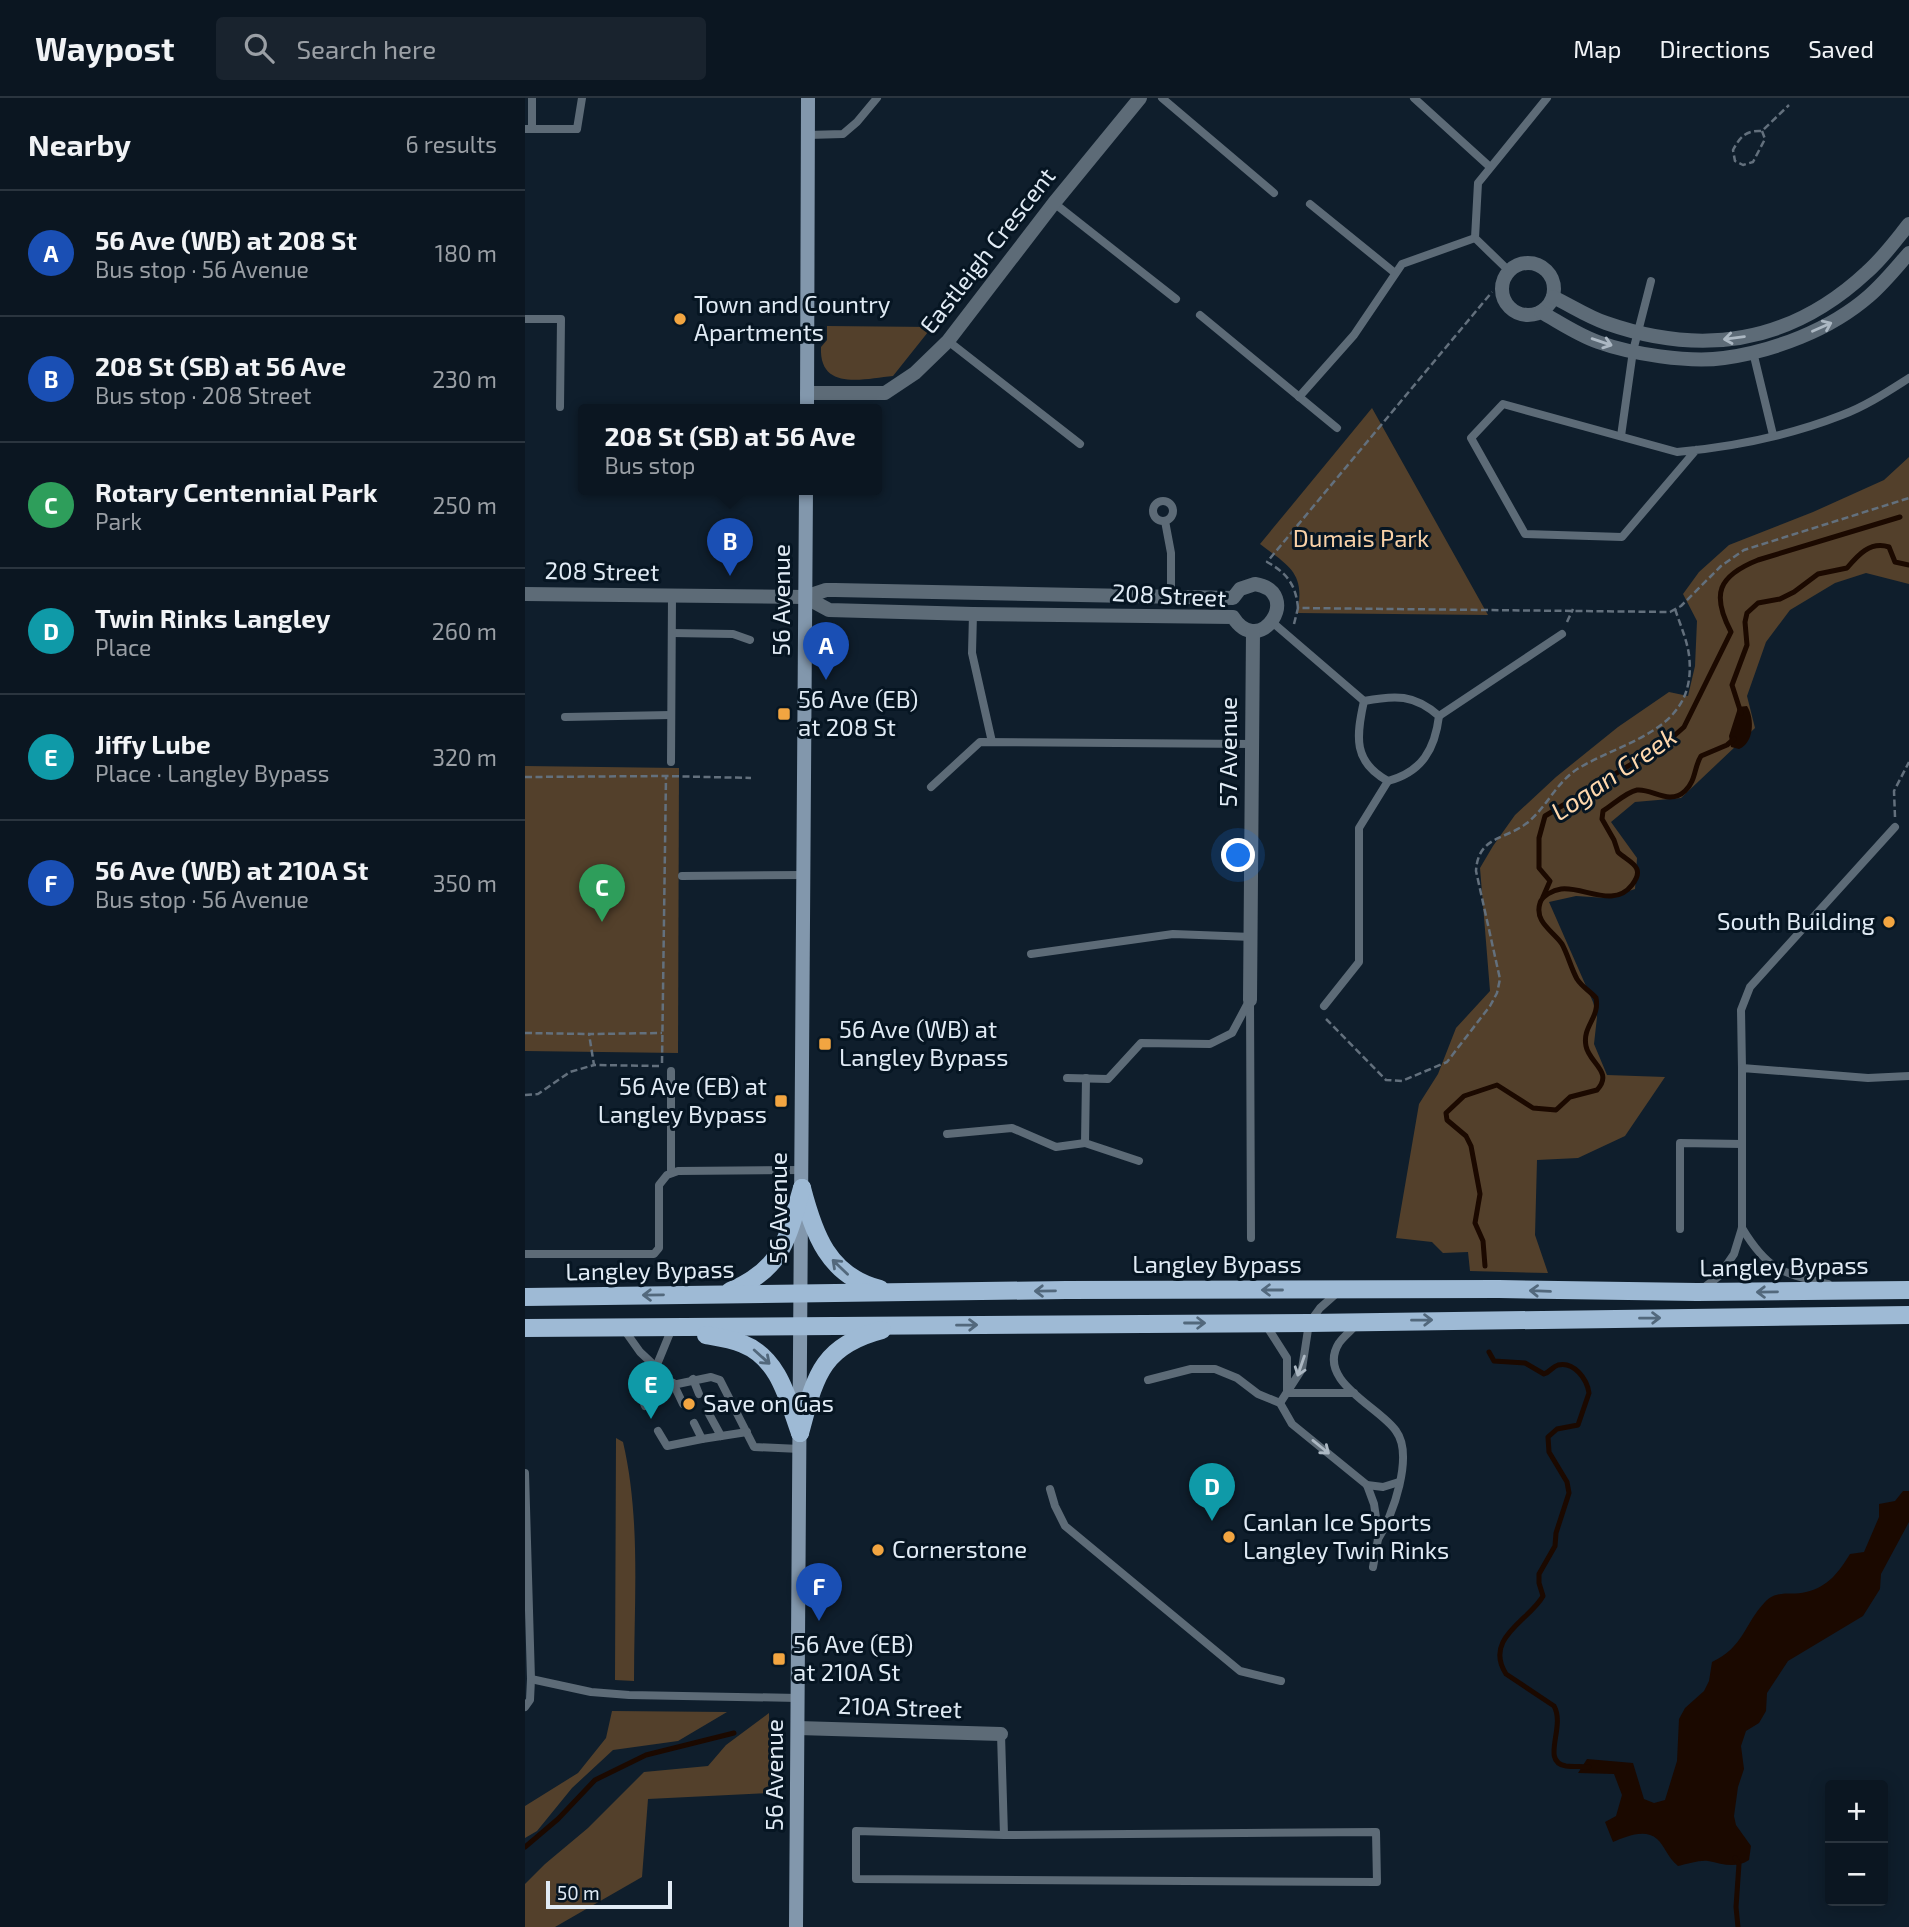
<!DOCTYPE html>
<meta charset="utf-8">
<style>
:root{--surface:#0b1621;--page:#19232e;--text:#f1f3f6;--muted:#9a9fa5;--line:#2b353f;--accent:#db2777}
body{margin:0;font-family:"Exo 2",sans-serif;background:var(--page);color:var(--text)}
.controls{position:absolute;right:21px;bottom:21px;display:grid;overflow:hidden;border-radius:7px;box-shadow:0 4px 18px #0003}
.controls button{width:63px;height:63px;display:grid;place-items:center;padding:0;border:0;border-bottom:2px solid var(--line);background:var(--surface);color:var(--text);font:35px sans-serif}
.scale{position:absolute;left:21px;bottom:18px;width:126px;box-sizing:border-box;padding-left:7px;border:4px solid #e1ebf5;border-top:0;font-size:19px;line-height:24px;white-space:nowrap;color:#e1ebf5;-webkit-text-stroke:5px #061522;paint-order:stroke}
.you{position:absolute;left:714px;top:758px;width:24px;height:24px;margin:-18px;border:5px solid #fff;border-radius:50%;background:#1a73e8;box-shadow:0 0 0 10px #1a73e833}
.badge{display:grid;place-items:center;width:46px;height:46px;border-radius:50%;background:var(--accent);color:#fff;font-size:23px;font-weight:700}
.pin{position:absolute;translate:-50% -58px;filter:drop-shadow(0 2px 4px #0008)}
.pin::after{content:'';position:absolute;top:37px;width:24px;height:21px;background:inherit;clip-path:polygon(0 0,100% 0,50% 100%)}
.popup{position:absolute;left:53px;top:306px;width:304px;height:91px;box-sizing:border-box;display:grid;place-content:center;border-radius:7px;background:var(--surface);filter:drop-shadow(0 2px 5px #0005);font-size:23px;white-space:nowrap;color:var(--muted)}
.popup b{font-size:26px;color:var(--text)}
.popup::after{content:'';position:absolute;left:50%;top:100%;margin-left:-14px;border:14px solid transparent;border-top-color:var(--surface)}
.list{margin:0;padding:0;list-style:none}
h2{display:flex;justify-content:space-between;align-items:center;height:91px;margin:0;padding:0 28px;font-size:30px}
h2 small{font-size:23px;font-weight:400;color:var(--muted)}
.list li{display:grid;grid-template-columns:46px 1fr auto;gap:21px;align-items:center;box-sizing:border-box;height:126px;padding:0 28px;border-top:2px solid var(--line)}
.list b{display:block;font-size:26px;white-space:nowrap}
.list p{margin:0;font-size:23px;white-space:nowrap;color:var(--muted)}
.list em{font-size:23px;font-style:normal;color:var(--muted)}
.icon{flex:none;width:38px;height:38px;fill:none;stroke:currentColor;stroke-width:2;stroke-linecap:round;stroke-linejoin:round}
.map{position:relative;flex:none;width:1384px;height:1829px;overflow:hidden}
header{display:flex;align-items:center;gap:42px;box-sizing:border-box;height:98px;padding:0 35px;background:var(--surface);border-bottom:2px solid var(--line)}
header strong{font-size:33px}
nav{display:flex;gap:38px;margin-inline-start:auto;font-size:24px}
.search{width:490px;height:63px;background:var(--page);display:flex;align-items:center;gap:18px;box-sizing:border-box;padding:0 24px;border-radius:7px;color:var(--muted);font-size:26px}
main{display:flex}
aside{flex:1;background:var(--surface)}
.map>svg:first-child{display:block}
.green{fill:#53402b}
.water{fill:#1b0900}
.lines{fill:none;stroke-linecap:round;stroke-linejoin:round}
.stream{stroke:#1b0900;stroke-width:5}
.path{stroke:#63707d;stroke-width:2.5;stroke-dasharray:7 3.5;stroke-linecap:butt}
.service{stroke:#5d6b77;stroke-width:8}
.minor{stroke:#5d6b77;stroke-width:14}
.tertiary{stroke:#5d6b77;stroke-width:14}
.secondary{stroke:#8297ac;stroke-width:14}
.primary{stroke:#9ebad5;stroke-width:18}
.oneway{stroke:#acb8c3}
.oneway2{stroke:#52687c}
.poi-dot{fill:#f2a541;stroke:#061522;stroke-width:2.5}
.labels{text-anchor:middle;stroke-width:6;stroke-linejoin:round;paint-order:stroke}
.street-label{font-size:24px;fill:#e1ebf5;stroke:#061522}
.poi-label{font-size:24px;fill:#e1ebf5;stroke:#061522;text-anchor:start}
.park-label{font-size:24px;fill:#f8d1a7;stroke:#061522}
.water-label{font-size:26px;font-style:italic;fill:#fed7ac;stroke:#061522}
</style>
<header>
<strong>Waypost</strong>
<div class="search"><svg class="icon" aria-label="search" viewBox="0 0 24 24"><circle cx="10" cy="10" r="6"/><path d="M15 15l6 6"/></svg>Search here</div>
<nav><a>Map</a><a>Directions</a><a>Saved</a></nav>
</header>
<main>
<aside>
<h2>Nearby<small>6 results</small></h2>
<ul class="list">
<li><span class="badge" style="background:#1a4fb4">A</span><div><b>56 Ave (WB) at 208 St</b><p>Bus stop · 56 Avenue</p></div><em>180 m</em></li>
<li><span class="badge" style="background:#1a4fb4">B</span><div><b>208 St (SB) at 56 Ave</b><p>Bus stop · 208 Street</p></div><em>230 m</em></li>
<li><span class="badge" style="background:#2e9e5b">C</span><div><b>Rotary Centennial Park</b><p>Park</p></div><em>250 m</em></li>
<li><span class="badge" style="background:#0f9aa8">D</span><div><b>Twin Rinks Langley</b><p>Place</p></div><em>260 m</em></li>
<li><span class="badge" style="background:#0f9aa8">E</span><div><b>Jiffy Lube</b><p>Place · Langley Bypass</p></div><em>320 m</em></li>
<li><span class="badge" style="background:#1a4fb4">F</span><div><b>56 Ave (WB) at 210A St</b><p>Bus stop · 56 Avenue</p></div><em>350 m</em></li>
</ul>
</aside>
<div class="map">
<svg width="1384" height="1829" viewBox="0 0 1384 1829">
<rect width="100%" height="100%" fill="#0f1e2c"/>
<g class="green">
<path d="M 302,228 L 407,229 L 368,278 C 338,281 294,293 296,249 L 302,242 Z"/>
<path d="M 847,310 L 963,517 L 772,515 C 781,475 764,468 735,446 Z"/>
<polygon points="1384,359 1384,486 1341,475 1310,485 1265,512 1241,544 1222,598 1230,630 1156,700 1110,704 1086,724 1112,760 1110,791 1082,800 1051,798 1024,804 1068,904 1072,919 1069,946 1082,977 1140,979 1100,1038 1053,1060 1012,1062 1010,1137 1023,1175 945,1173 943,1154 918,1155 907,1144 871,1140 894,1006 913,976 931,930 965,893 955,770 968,748 990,717 1031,679 1093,629 1144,594 1163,598 1170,568 1172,523 1158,496 1174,474 1204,447 1288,414 1359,382"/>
<polygon points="0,668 154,670 153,955 0,953"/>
<path d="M 91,1340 L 98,1344 C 116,1421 109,1504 109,1583 L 90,1582 Z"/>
<polygon points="87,1613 202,1614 153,1643 88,1652 47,1690 12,1733 0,1740 0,1708 53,1675 81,1640"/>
<polygon points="244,1615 245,1695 123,1701 117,1779 30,1829 0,1829 0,1786 20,1766 63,1730 119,1674 183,1668 201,1647"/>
</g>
<g class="water">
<path d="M 1222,608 C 1230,621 1229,645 1214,651 L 1206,649 L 1204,638 L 1212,613 L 1213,609 Z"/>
<path d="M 1378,1393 L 1384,1393 L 1384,1424 L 1356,1476 L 1355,1491 L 1338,1518 L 1263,1563 L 1242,1595 L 1241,1613 L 1234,1625 L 1221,1633 L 1216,1648 L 1219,1671 L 1213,1689 L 1209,1718 L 1211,1727 L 1226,1748 L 1224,1762 C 1210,1771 1198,1766 1183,1763 C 1174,1762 1163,1766 1153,1768 C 1142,1759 1140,1748 1132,1741 C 1120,1730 1100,1739 1088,1744 L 1080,1724 L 1091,1718 L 1097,1697 L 1089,1676 L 1053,1675 L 1062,1661 L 1108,1665 L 1119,1701 L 1129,1705 L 1140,1702 L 1152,1663 L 1154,1621 L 1160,1610 L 1179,1593 L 1184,1583 L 1187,1564 C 1219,1549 1219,1526 1240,1504 C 1252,1491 1267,1498 1281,1494 C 1303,1489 1314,1474 1325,1456 L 1339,1454 L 1354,1419 L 1354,1406 L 1370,1403 Z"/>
</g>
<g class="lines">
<g class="stream">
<path d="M 1216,615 L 1207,587 L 1222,547 L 1220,524 L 1222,515 L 1233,505 L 1255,501 L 1269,494 L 1293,476 L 1322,470 C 1333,457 1345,443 1364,449 L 1370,464 L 1384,467"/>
<path d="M 1018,799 L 1025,783 L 1014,770 L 1014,740 L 1020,718 L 1140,646 L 1159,629 L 1206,534 C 1186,496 1193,478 1233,462 L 1375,419"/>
<path d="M 960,1168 L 958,1143 L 950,1125 L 955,1096 L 946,1048 L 941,1038 L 922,1022 L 921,1015 L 939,998 L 972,987 L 1008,1010 L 1031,1012 L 1045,999 L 1072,992 C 1089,974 1064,965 1061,948 C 1057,928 1075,920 1071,900 C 1065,893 1057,889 1052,881 C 1046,870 1043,857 1037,846 C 1028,833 1009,824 1015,805 C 1017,798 1028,792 1036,791 C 1058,788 1089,811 1107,787 C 1122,768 1103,764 1093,754 L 1089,742 L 1077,721 L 1078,713 C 1088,707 1101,694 1112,692 C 1127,690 1144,708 1160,693 C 1171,683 1169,669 1176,658 L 1202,647 L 1209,641"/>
<path d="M 964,1254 L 969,1263 L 1000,1265 L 1019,1276 C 1025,1274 1027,1269 1033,1267 C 1049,1263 1062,1281 1064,1295 L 1053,1327 L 1032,1331 L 1023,1339 L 1024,1354 L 1042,1384 L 1044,1395 L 1031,1435 L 1030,1448 L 1014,1476 L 1014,1485 L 1018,1498 C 1005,1522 958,1540 981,1576 L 1029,1608 C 1041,1629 1015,1664 1041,1668 C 1049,1669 1057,1668 1064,1669"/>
<polyline points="0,1749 33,1721 70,1682 121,1657 209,1635"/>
<polyline points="1210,1760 1214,1766 1211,1809 1213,1829"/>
</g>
<g class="path">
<path d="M 1237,33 L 1240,41 L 1228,64 L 1218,67 L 1210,63 L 1208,52 C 1215,39 1221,32 1237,33 L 1264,7"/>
<path d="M 773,510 C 771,487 762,475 742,464 L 967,194"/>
<polyline points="1042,524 1048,511"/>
<polyline points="769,526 773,510 1145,514 1156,508 1196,468 1219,452 1384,400"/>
<polyline points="0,679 141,678 226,680"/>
<polyline points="1370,719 1369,693 1384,664"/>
<path d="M 801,921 L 861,982 L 877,983 L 922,964 L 965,908 L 972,895 L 975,881 L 951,773 C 953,738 980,742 1002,725 C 1022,709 1032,683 1054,670 C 1103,641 1173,632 1164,557 C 1162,542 1155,526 1150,511"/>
<polyline points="0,935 64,936"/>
<polyline points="137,965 141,678"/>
<polyline points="134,968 69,967 64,936 137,935"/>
<polyline points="0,997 13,996 45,974 69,967"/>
</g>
<g class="service">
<polyline points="637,0 749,95"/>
<polyline points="889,0 965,69"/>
<polyline points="0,31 52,31 57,0"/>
<polyline points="7,31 7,0"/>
<polyline points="283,37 318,36 332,24 352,0"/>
<polyline points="529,105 651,201"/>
<polyline points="785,106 870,175"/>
<polyline points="984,173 950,140 953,85 1022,0"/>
<polyline points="675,217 812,330"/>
<polyline points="0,221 36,221 35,309"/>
<polyline points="423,243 555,346"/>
<polyline points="1228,254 1248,337"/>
<polyline points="774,299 829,237 877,166 950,140"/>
<polyline points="1096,338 1108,253 1126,183"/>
<path d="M 1171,352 L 1097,439 L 1000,436 L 946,340 L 978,306 L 1152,354 C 1206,349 1266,337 1317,317 C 1341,308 1362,294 1384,280"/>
<circle cx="638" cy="413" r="10"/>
<polyline points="640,423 646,455 646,499"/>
<polyline points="448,516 447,555 467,644"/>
<polyline points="747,524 839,603"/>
<polyline points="147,535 208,536 225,542"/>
<path d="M 839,603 C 870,597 889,596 914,618 C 910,651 897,674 863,683"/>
<polyline points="914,618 1037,536"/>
<polyline points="40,619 146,617"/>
<polyline points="146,664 147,498"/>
<polyline points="406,689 455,644 727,646"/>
<polyline points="157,778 279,777"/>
<polyline points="506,856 648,836 727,839"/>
<polyline points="725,902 726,1140"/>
<path d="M 799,908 L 834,864 L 834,730 L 863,683 C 828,664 831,639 839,603"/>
<polyline points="1217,970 1216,912 1225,889 1370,729"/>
<polyline points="146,973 146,1075"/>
<polyline points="542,980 583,981 616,945 685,946 707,935 723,905"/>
<polyline points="561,980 560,1045 614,1063"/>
<polyline points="422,1036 487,1030 531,1049 560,1045"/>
<path d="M 1217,1130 C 1243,1173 1257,1175 1303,1186"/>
<polyline points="1155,1131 1155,1045 1217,1046"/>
<polyline points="0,1156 129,1156 134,1150 134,1087 142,1077 153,1073 277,1072"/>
<polyline points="1176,1192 1194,1178 1209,1156 1217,1130 1217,970 1343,980 1384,978"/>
<path d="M 833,1225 C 827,1232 819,1238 814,1245 C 790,1283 855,1309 871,1333 C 889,1357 868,1418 853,1441"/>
<polyline points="741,1227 762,1260 762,1295 829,1295"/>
<polyline points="98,1230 115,1254 131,1269"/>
<polyline points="168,1281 174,1296"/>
<polyline points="623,1282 666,1271 690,1271 712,1280 733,1296 755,1305 767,1326 842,1387 849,1406 852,1426 853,1441 848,1469"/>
<polyline points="148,1285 158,1306"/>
<polyline points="133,1289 131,1269 147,1230"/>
<polyline points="755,1305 777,1271 784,1225 795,1210 813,1194"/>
<polyline points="120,1308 114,1294 186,1279 195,1282 229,1349 275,1351"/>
<polyline points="184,1316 196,1338"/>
<polyline points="169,1325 177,1341 222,1334"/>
<polyline points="133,1333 142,1348 177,1341"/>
<polyline points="0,1375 6,1581 5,1602 0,1609"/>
<polyline points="842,1387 858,1389 874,1384"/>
<polyline points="525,1391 530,1408 540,1428 715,1573 756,1583"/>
<polyline points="6,1581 66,1594 104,1597 273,1600"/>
<polyline points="476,1636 479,1737 331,1733 331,1781 852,1784 851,1734 479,1737"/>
</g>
<g class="minor">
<circle cx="1003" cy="191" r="26"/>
<path d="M 1028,199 C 1045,207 1063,219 1081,225 C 1178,259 1266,245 1342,174 C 1358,160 1371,142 1384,126"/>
<path d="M 1016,214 C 1034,224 1053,237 1073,244 C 1106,256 1164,265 1199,260 C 1249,253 1305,232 1344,198 C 1359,185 1371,170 1384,155"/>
<polyline points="282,295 360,295 390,275 423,243 529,105 615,0"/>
<path d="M 730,486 C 779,494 735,562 708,519 L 448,516 L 304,512 L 280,499 L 301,492 L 310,492 L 708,500 L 715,491 Z"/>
<polyline points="725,902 728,533"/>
<polyline points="273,1630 476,1636"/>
</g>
<polyline class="tertiary" points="0,496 280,499"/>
<g class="secondary">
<polyline points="282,312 283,0"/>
<polyline points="271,1829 281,392"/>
</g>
<g class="primary">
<path d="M 277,1090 C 289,1136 303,1178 355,1191"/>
<path d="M 205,1193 C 258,1171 262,1141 277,1090"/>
<polyline points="0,1199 541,1192 974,1191 1172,1194 1384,1192"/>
<polyline points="0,1230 784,1225 1384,1217"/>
<path d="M 181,1237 C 193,1239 207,1241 218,1246 C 254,1260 263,1302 275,1335"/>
<path d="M 275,1335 C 290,1280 295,1248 357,1232"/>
</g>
</g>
<defs><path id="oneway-shaft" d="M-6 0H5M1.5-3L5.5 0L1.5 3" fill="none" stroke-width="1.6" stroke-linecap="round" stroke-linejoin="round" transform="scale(1.75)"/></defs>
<g class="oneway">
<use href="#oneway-shaft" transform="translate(1297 229) rotate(-24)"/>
<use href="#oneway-shaft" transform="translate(1209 240) rotate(173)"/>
<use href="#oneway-shaft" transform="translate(1077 244) rotate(19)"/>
<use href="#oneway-shaft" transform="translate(776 1268) rotate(109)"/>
<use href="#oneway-shaft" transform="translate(796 1349) rotate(39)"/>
</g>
<g class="oneway2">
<use href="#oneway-shaft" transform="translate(315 1169) rotate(-136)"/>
<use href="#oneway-shaft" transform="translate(747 1192) rotate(180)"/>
<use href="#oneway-shaft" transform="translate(520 1193) rotate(179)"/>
<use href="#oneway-shaft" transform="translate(1015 1193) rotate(-178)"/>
<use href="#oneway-shaft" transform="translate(1242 1194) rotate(179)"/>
<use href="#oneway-shaft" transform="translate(128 1197) rotate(179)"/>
<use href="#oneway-shaft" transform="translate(1125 1220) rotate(-1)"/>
<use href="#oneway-shaft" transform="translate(897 1222) rotate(-1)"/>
<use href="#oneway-shaft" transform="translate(670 1225)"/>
<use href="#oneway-shaft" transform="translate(442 1227) rotate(-1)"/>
<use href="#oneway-shaft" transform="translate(237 1259) rotate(42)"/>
</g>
<g class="poi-dot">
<circle cx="155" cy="221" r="7"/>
<rect x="252" y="609" width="14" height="14" rx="3.5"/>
<circle cx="1364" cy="824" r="7"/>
<rect x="293" y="939" width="14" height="14" rx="3.5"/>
<rect x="249" y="996" width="14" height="14" rx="3.5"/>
<circle cx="164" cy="1306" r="7"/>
<circle cx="704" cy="1439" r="7"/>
<circle cx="353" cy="1452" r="7"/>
<rect x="247" y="1554" width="14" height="14" rx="3.5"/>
</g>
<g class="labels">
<g class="street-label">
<text transform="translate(463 153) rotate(-52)" y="8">Eastleigh Crescent</text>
<text transform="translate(77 474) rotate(1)" y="8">208 Street</text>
<text transform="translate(644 498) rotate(3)" y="8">208 Street</text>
<text transform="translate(257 502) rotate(-90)" y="8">56 Avenue</text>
<text transform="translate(704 654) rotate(-90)" y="8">57 Avenue</text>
<text transform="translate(254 1110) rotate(-90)" y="8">56 Avenue</text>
<text x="692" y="1175">Langley Bypass</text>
<text transform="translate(1259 1169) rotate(-1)" y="8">Langley Bypass</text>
<text transform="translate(125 1173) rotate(-1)" y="8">Langley Bypass</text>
<text transform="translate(375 1610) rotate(2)" y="8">210A Street</text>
<text transform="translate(250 1677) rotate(-90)" y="8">56 Avenue</text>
</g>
<g class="poi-label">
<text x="169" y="215">Town and Country<tspan x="169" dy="28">Apartments</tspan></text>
<text x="273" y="610">56 Ave (EB)<tspan x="273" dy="28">at 208 St</tspan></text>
<text x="1350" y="832" text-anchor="end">South Building</text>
<text x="314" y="940">56 Ave (WB) at<tspan x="314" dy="28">Langley Bypass</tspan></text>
<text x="242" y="997" text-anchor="end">56 Ave (EB) at<tspan x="242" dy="28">Langley Bypass</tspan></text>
<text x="178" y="1314">Save on Gas</text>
<text x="718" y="1433">Canlan Ice Sports<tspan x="718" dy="28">Langley Twin Rinks</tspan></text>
<text x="367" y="1460">Cornerstone</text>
<text x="268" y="1555">56 Ave (EB)<tspan x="268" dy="28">at 210A St</tspan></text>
</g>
<g class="park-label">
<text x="836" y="449">Dumais Park</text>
</g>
<g class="water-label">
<text transform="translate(1089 676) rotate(-34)" y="9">Logan Creek</text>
</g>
</g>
</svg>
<div class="controls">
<button>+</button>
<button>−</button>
</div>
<div class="scale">50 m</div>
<div class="you"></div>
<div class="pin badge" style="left:301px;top:582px;background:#1a4fb4">A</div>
<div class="pin badge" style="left:205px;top:478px;background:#1a4fb4">B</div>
<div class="popup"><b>208 St (SB) at 56 Ave</b>Bus stop</div>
<div class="pin badge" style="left:77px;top:824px;background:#2e9e5b">C</div>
<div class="pin badge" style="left:687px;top:1423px;background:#0f9aa8">D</div>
<div class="pin badge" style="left:126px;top:1321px;background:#0f9aa8">E</div>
<div class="pin badge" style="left:294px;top:1523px;background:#1a4fb4">F</div>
</div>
</main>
